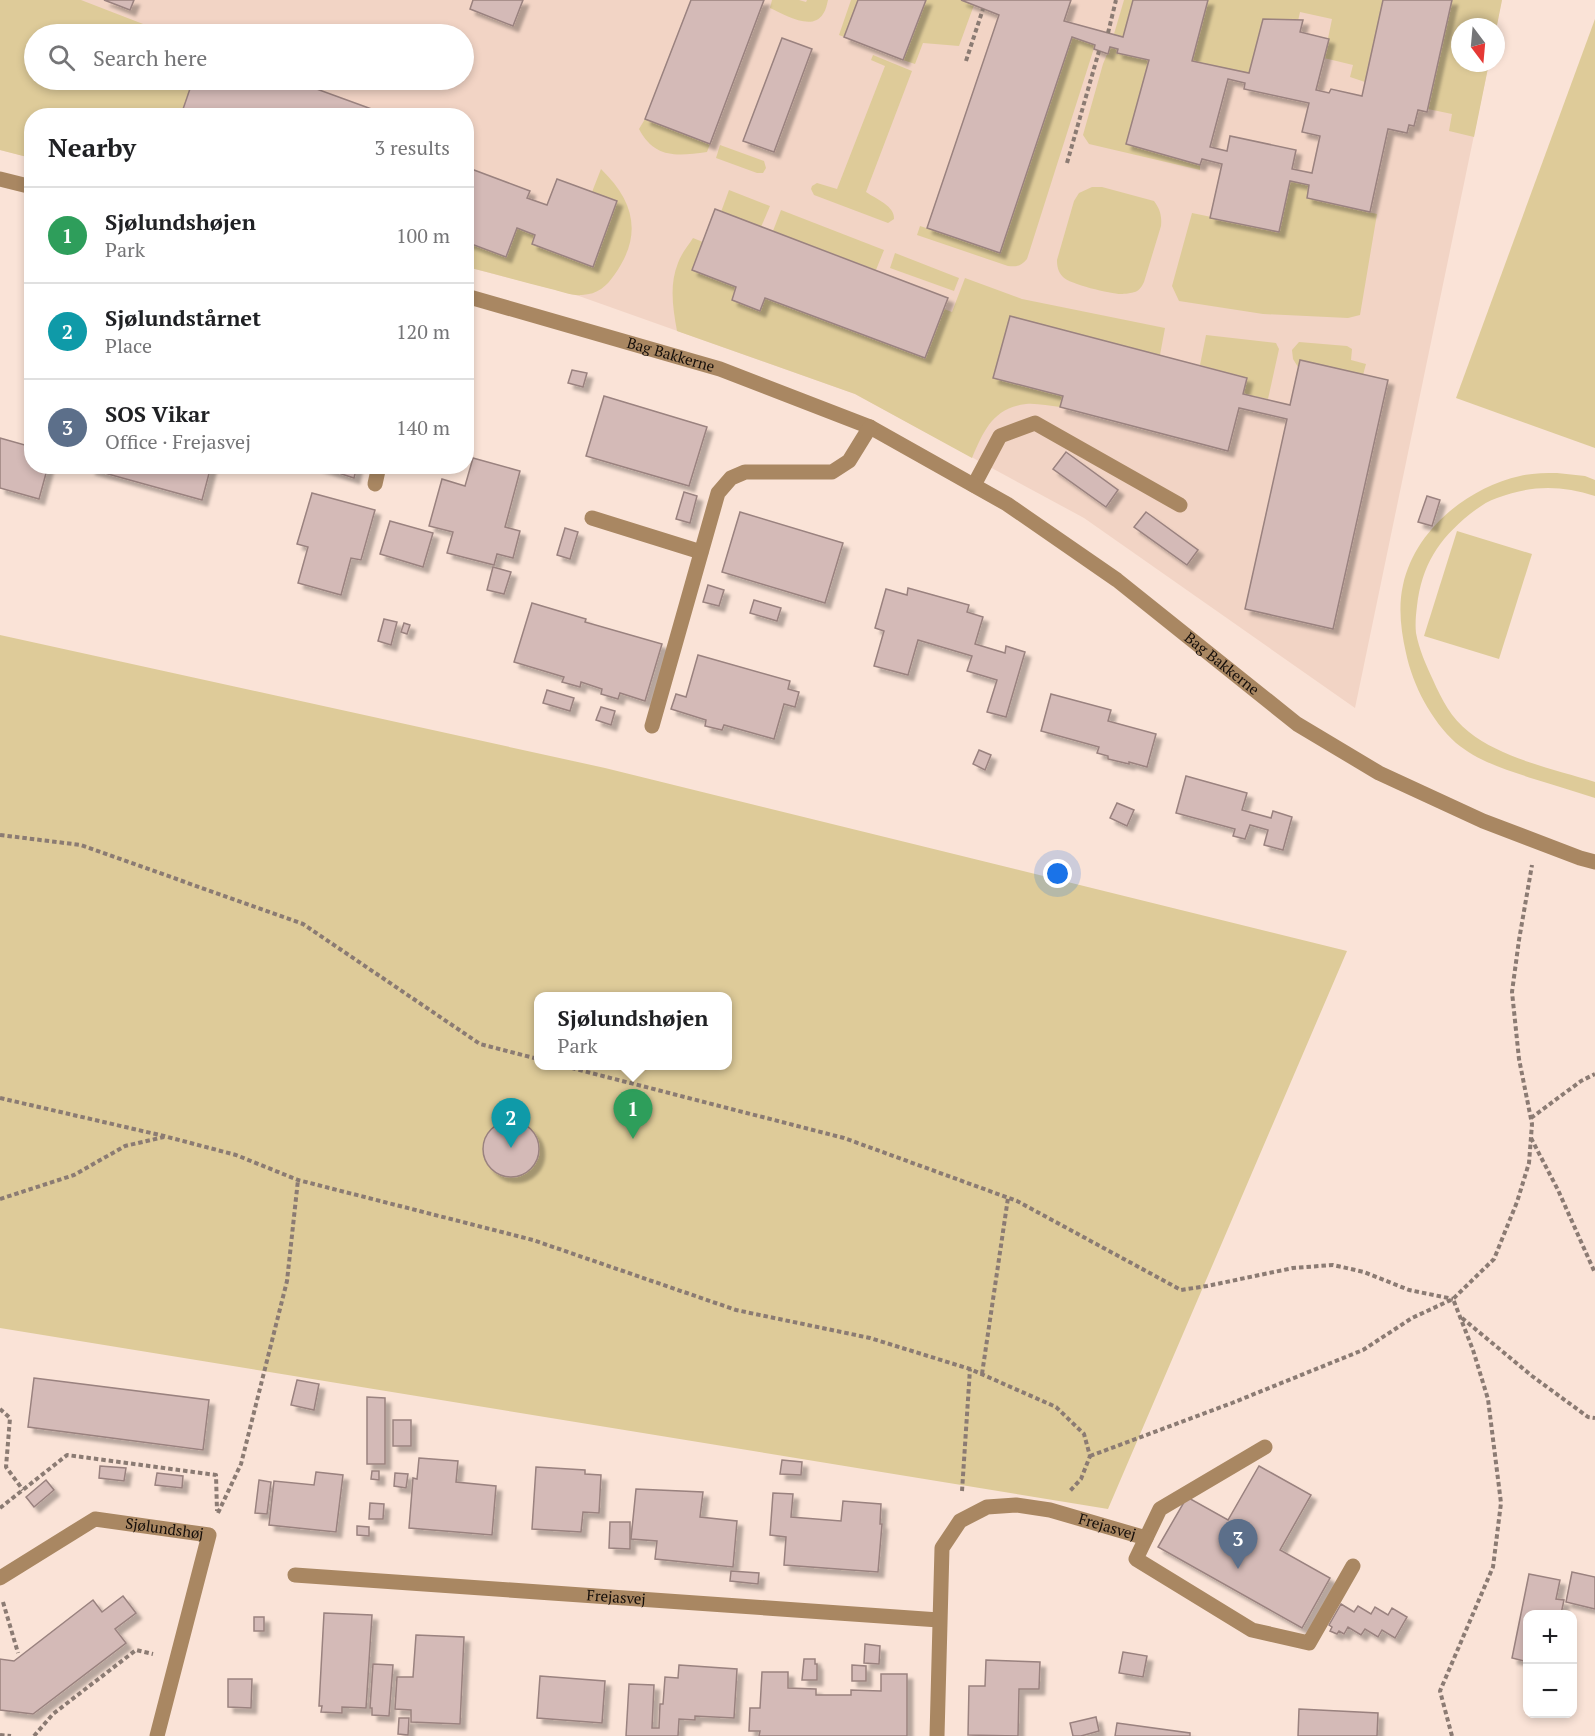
<!DOCTYPE html>
<meta charset="utf-8">
<style>
:root{--surface:#fff;--page:#f2f2f2;--text:#202124;--muted:#757577;--line:#e0e0e0;--accent:#0f766e}
body{margin:0;font-family:"PT Serif",serif;background:var(--page);color:var(--text)}
.controls{position:absolute;right:18px;bottom:18px;display:grid;overflow:hidden;border-radius:12px;box-shadow:0 3px 9px #0003}
.controls button{width:54px;height:54px;display:grid;place-items:center;padding:0;border:0;border-bottom:2px solid var(--line);background:var(--surface);color:var(--text);font:30px sans-serif}
.compass{position:absolute;left:1451px;top:18px;width:54px;height:54px;border-radius:50%;background:var(--surface);box-shadow:0 3px 9px #0003;rotate:164deg}
.you{position:absolute;left:1058px;top:874px;width:21px;height:21px;margin:-15px;border:4px solid #fff;border-radius:50%;background:#1a73e8;box-shadow:0 0 0 9px #1a73e833}
.badge{display:grid;place-items:center;width:39px;height:39px;border-radius:50%;background:var(--accent);color:#fff;font-size:20px;font-weight:700}
.pin{position:absolute;translate:-50% -50px;filter:drop-shadow(0 2px 3px #0008)}
.pin::after{content:'';position:absolute;top:32px;width:21px;height:18px;background:inherit;clip-path:polygon(0 0,100% 0,50% 100%)}
.popup{position:absolute;left:534px;top:992px;width:198px;height:78px;box-sizing:border-box;display:grid;place-content:center;border-radius:12px;background:var(--surface);filter:drop-shadow(0 2px 4px #0005);font-size:20px;white-space:nowrap;color:var(--muted)}
.popup b{font-size:22px;color:var(--text)}
.popup::after{content:'';position:absolute;left:50%;top:100%;margin-left:-12px;border:12px solid transparent;border-top-color:var(--surface)}
.list{margin:0;padding:0;list-style:none}
h2{display:flex;justify-content:space-between;align-items:center;height:78px;margin:0;padding:0 24px;font-size:26px}
h2 small{font-size:20px;font-weight:400;color:var(--muted)}
.list li{display:grid;grid-template-columns:39px 1fr auto;gap:18px;align-items:center;box-sizing:border-box;height:96px;padding:0 24px;border-top:2px solid var(--line)}
.list b{display:block;font-size:22px;white-space:nowrap}
.list p{margin:0;font-size:20px;white-space:nowrap;color:var(--muted)}
.list em{font-size:20px;font-style:normal;color:var(--muted)}
.icon{flex:none;width:33px;height:33px;fill:none;stroke:currentColor;stroke-width:2;stroke-linecap:round;stroke-linejoin:round}
.map{position:relative;flex:none;width:1595px;height:1736px;overflow:hidden}
.search{position:absolute;background:var(--surface);box-shadow:0 3px 9px #0003;left:24px;top:24px;width:450px;height:66px;display:flex;align-items:center;gap:15px;box-sizing:border-box;padding:0 21px;border-radius:33px;color:var(--muted);font-size:22px}
.panel{position:absolute;background:var(--surface);box-shadow:0 3px 9px #0003;left:24px;top:108px;width:450px;height:366px;border-radius:24px}
.map>svg:first-child{display:block}
.built{fill:#f2d4c5;fill-rule:evenodd}
.green{fill:#decb99;fill-rule:evenodd}
.building{fill:#d4bab7;stroke:#9a827f;stroke-width:1.5;fill-rule:evenodd;filter:url(#shadow)}
.lines{fill:none;stroke-linecap:round;stroke-linejoin:round}
.path{stroke:#8b7b73;stroke-width:4;stroke-dasharray:4.5 3;stroke-linecap:butt}
.lane{stroke:#a98762;stroke-width:15}
.street{stroke:#a98762;stroke-width:15}
.labels{text-anchor:middle;stroke-width:5;stroke-linejoin:round;paint-order:stroke}
.street-label{font-size:15px;fill:#150e0a;stroke:#fff}
</style>
<div class="map">
<svg width="1595" height="1736" viewBox="0 0 1595 1736">
<defs>
<filter id="shadow"><feDropShadow dx="5.5" dy="5.5" stdDeviation="1.5" flood-color="#0004"/></filter>
</defs>
<rect width="100%" height="100%" fill="#fae3d7"/>
<path class="built" d="M 0,0 L 1502,0 L 1496,30 L 1496,27 L 1460,27 L 1460,63 L 1489,63 L 1355,708 L 1084,518 L 855,394 L 579,296 L 467,267 L 466,116 L 32,116 L 31,158 L 0,150 ZM 34,34 L 464,34 L 464,80 L 34,80 Z"/>
<g class="green">
<polygon points="0,0 81,0 156,29 154,34 34,34 34,80 193,80 182,112 190,115 32,116 31,158 0,150"/>
<path d="M 772,0 L 799,0 L 806,2 L 807,0 L 828,0 C 827,4 826,10 823,14 C 812,32 784,14 770,8 Z"/>
<polygon points="851,0 858,0 844,37 839,35"/>
<polygon points="926,0 961,0 974,5 959,46 923,43 915,64 903,60"/>
<polygon points="1124,0 1133,0 1123,37 1114,34"/>
<polygon points="1208,0 1383,0 1365,82 1350,77 1353,65 1324,58 1332,19 1300,12 1298,21 1263,19 1249,73 1192,61"/>
<polygon points="1452,0 1502,0 1496,30 1496,27 1460,27 1460,63 1489,63 1474,137 1449,131 1452,114 1428,109"/>
<polygon points="1595,19 1595,448 1456,398"/>
<path d="M 1072,37 L 1095,45 L 1027,259 C 1021,266 1017,267 1008,266 L 917,235 L 920,226 L 1000,252 Z"/>
<polygon points="1110,47 1118,49 1118,53 1149,60 1126,144 1200,165 1200,170 1089,144 1083,135 1103,64"/>
<path d="M 873,55 L 912,71 L 866,192 C 876,199 895,206 894,219 L 888,223 L 814,195 L 811,189 L 812,186 L 817,183 L 837,189 L 885,66 L 871,60 Z"/>
<path d="M 645,119 L 710,144 L 707,152 C 677,156 655,159 639,129 Z"/>
<polygon points="720,145 764,161 766,168 763,173 757,173 716,158"/>
<path d="M 601,169 C 634,201 643,234 615,274 C 606,287 598,294 582,295 C 572,296 560,291 551,289 C 523,282 495,274 467,267 L 466,242 L 517,228 L 535,235 L 532,244 L 593,266 L 617,202 L 592,192 Z"/>
<polygon points="1290,181 1309,185 1307,198 1377,214 1360,315 1348,318 1263,314 1179,301 1172,286 1192,213 1279,231"/>
<path d="M 1092,187 L 1102,187 L 1154,201 C 1160,209 1162,216 1161,226 L 1144,282 C 1142,286 1140,290 1135,292 C 1132,293 1124,294 1121,294 C 1111,294 1069,284 1063,277 C 1058,272 1057,266 1057,260 L 1074,201 L 1079,193 Z"/>
<polygon points="729,190 770,206 761,227 721,212"/>
<polygon points="781,210 884,250 876,270 773,231"/>
<path d="M 693,238 L 703,242 L 736,287 L 732,300 L 760,311 L 765,298 L 925,358 L 944,309 L 952,312 L 965,278 L 1022,299 L 1165,328 L 1160,355 L 1010,316 L 994,378 L 1063,396 L 1060,407 C 1049,406 1037,403 1026,404 C 993,408 984,430 972,458 L 855,394 L 677,331 C 673,309 669,285 678,263 C 681,254 688,246 693,238 Z"/>
<polygon points="895,253 959,278 954,291 890,268"/>
<polygon points="1206,335 1276,343 1279,349 1268,399 1243,394 1246,378 1200,365"/>
<polygon points="1299,342 1347,346 1352,349 1351,360 1366,364 1363,375 1300,360 1298,367 1293,359 1292,350"/>
<path d="M 1557,473 L 1585,476 L 1595,480 L 1595,496 C 1561,485 1531,485 1497,498 C 1487,501 1478,508 1470,514 C 1438,540 1422,565 1417,606 C 1416,614 1415,624 1416,633 C 1419,649 1426,665 1433,680 C 1442,700 1451,718 1469,732 C 1503,759 1554,769 1595,782 L 1595,798 C 1575,792 1555,785 1534,779 C 1507,770 1479,762 1456,743 C 1431,720 1413,686 1406,653 C 1401,631 1398,607 1403,585 C 1415,530 1467,488 1520,476 C 1532,473 1545,473 1557,473 Z"/>
<polygon points="1457,531 1532,554 1499,659 1424,636"/>
<path d="M 0,635 L 605,768 L 1347,951 L 1108,1509 L 0,1328 ZM 538,996 L 728,996 L 728,1066 L 538,1066 Z"/>
</g>
<g class="building">
<polygon points="104,0 134,0 130,10"/>
<polygon points="473,0 523,0 513,26 470,9"/>
<polygon points="691,0 764,0 710,144 645,119"/>
<polygon points="858,0 926,0 903,60 844,37"/>
<path d="M 961,0 L 1071,0 L 1064,21 L 1123,37 L 1133,0 L 1208,0 L 1192,61 L 1249,73 L 1263,19 L 1303,20 L 1300,32 L 1329,39 L 1316,90 L 1329,93 L 1331,89 L 1362,96 L 1383,0 L 1452,0 L 1427,112 L 1418,110 L 1414,126 L 1409,125 L 1407,133 L 1388,129 L 1370,212 L 1307,198 L 1309,185 L 1290,181 L 1279,232 L 1210,218 L 1222,164 L 1202,159 L 1200,165 L 1126,144 L 1149,60 L 1117,53 L 1118,49 L 1110,47 L 1108,54 L 1094,49 L 1095,45 L 1072,37 L 1000,253 L 927,228 L 999,15 ZM 1228,79 L 1245,83 L 1244,89 L 1309,103 L 1302,132 L 1320,136 L 1312,173 L 1292,169 L 1296,150 L 1230,136 L 1227,151 L 1210,147 Z"/>
<polygon points="156,29 170,34 154,34"/>
<polygon points="782,38 812,49 774,152 743,141"/>
<polygon points="193,80 292,80 388,115 190,116 182,112"/>
<polygon points="466,167 530,191 527,198 547,205 557,179 617,201 593,267 532,244 535,235 517,228 506,257 466,242"/>
<polygon points="715,209 948,298 925,358 765,298 760,311 732,300 736,287 692,270"/>
<polygon points="1010,316 1247,378 1243,394 1290,405 1300,360 1388,380 1333,629 1245,609 1287,419 1239,408 1228,451 1060,407 1063,396 993,378"/>
<polygon points="572,370 587,373 583,387 568,383"/>
<polygon points="604,396 707,427 689,486 586,456"/>
<polygon points="0,438 32,447 32,466 48,466 39,499 0,488"/>
<polygon points="1066,452 1118,490 1106,507 1053,469"/>
<polygon points="473,458 520,471 505,527 520,531 513,558 497,554 494,565 447,553 453,532 429,526 442,479 465,486"/>
<polygon points="91,466 211,466 202,500 90,469"/>
<polygon points="317,466 357,466 354,478"/>
<polygon points="684,492 697,496 690,523 676,519"/>
<polygon points="312,493 375,510 361,560 351,558 341,595 298,583 308,547 297,544"/>
<polygon points="1427,496 1440,500 1432,526 1418,522"/>
<polygon points="740,512 843,543 825,603 722,572"/>
<polygon points="1146,512 1198,550 1187,565 1134,527"/>
<polygon points="390,521 433,533 423,567 380,554"/>
<polygon points="565,528 578,532 570,559 557,555"/>
<polygon points="493,567 511,572 504,594 487,590"/>
<polygon points="708,585 724,590 719,606 703,602"/>
<polygon points="908,588 969,605 967,612 983,617 975,644 1005,653 1006,646 1025,652 1006,717 987,712 997,680 967,671 972,656 918,640 908,675 874,666 884,631 875,628 886,589 907,595"/>
<polygon points="754,600 781,608 777,621 750,613"/>
<polygon points="532,603 586,619 585,622 662,644 645,701 620,693 618,699 601,694 602,689 581,682 580,687 562,682 564,677 514,662"/>
<polygon points="384,619 397,622 391,645 378,641"/>
<polygon points="404,623 410,625 407,634 401,632"/>
<polygon points="698,655 790,681 788,689 799,692 795,707 784,704 774,739 724,725 722,730 705,726 706,720 671,709 676,694 686,697"/>
<polygon points="547,690 574,698 570,711 543,703"/>
<polygon points="1051,694 1111,710 1108,721 1156,734 1147,767 1129,762 1129,764 1108,759 1108,756 1097,753 1099,747 1041,731"/>
<polygon points="601,707 615,711 611,725 596,720"/>
<polygon points="979,750 991,755 985,770 973,764"/>
<polygon points="1186,776 1247,793 1242,810 1271,818 1273,811 1292,817 1283,850 1264,845 1268,830 1250,825 1245,839 1233,836 1235,829 1176,813"/>
<polygon points="1117,803 1134,810 1127,826 1110,818"/>
<circle cx="511" cy="1149" r="28"/>
<polygon points="34,1378 209,1400 203,1450 28,1427"/>
<polygon points="297,1380 319,1384 314,1410 291,1405"/>
<polygon points="367,1397 385,1398 385,1464 367,1464"/>
<rect x="393" y="1420" width="18" height="26"/>
<polygon points="419,1458 458,1461 456,1482 496,1486 492,1535 409,1528 413,1478 417,1479"/>
<polygon points="782,1460 802,1462 801,1475 780,1474"/>
<polygon points="100,1466 126,1468 124,1481 99,1478"/>
<polygon points="1259,1466 1311,1495 1280,1550 1330,1578 1302,1628 1158,1547 1187,1497 1228,1520"/>
<polygon points="536,1467 585,1470 585,1474 601,1475 599,1513 583,1512 581,1532 532,1529"/>
<polygon points="372,1471 379,1471 379,1480 371,1479"/>
<polygon points="316,1472 343,1475 336,1532 269,1525 274,1481 314,1485"/>
<polygon points="157,1473 183,1476 182,1488 155,1485"/>
<polygon points="395,1473 408,1474 406,1488 394,1486"/>
<polygon points="46,1480 54,1490 34,1507 26,1497"/>
<polygon points="259,1480 271,1482 267,1514 255,1513"/>
<polygon points="636,1489 703,1492 700,1517 737,1521 733,1567 655,1559 657,1541 631,1539"/>
<polygon points="773,1493 793,1494 791,1517 841,1521 843,1501 881,1504 880,1524 882,1524 878,1572 784,1565 786,1537 770,1535"/>
<polygon points="370,1503 384,1504 383,1519 369,1519"/>
<polygon points="610,1522 630,1522 630,1549 609,1548"/>
<polygon points="357,1526 369,1527 369,1536 357,1535"/>
<polygon points="731,1571 759,1573 758,1584 730,1581"/>
<polygon points="1572,1572 1595,1577 1595,1609 1566,1602"/>
<polygon points="1529,1574 1560,1580 1556,1599 1564,1600 1561,1614 1528,1614 1528,1662 1512,1658"/>
<polygon points="123,1596 136,1613 115,1629 126,1643 33,1714 0,1710 0,1659 14,1661 93,1600 102,1612"/>
<polygon points="1341,1604 1354,1612 1358,1606 1371,1614 1375,1607 1388,1615 1392,1608 1407,1617 1395,1638 1382,1630 1378,1637 1365,1629 1361,1635 1348,1627 1344,1634 1339,1631 1337,1634 1330,1631 1332,1627 1329,1625"/>
<polygon points="324,1613 372,1615 366,1708 342,1707 342,1713 321,1712 322,1706 319,1706"/>
<rect x="254" y="1617" width="10" height="14"/>
<polygon points="416,1635 464,1637 460,1724 411,1722 411,1710 395,1709 397,1677 413,1677"/>
<polygon points="865,1644 880,1646 879,1664 864,1663"/>
<polygon points="1123,1652 1147,1656 1143,1677 1119,1673"/>
<polygon points="804,1659 815,1659 815,1664 817,1664 817,1680 802,1680"/>
<polygon points="986,1660 1040,1662 1039,1689 1019,1689 1018,1736 968,1735 969,1686 985,1686"/>
<polygon points="373,1664 393,1665 389,1716 372,1715 372,1708 370,1708"/>
<polygon points="679,1665 737,1669 734,1718 695,1716 695,1720 679,1719 678,1736 626,1736 629,1684 654,1685 652,1728 659,1728 660,1704 663,1704 665,1677 678,1678"/>
<polygon points="852,1665 866,1666 866,1681 852,1681"/>
<polygon points="762,1672 788,1672 788,1688 816,1689 816,1695 851,1695 851,1690 881,1691 881,1674 907,1674 907,1736 759,1736 760,1731 749,1731 750,1708 760,1708"/>
<polygon points="540,1676 605,1681 602,1723 537,1718"/>
<polygon points="228,1679 252,1679 251,1708 228,1707"/>
<polygon points="1299,1709 1378,1713 1377,1736 1298,1736"/>
<polygon points="1096,1717 1099,1731 1081,1736 1073,1736 1070,1723"/>
<polygon points="399,1718 409,1718 408,1735 398,1734"/>
<polygon points="1117,1723 1190,1733 1190,1736 1115,1736"/>
</g>
<g class="lines">
<g class="path">
<polyline points="1108,33 1116,0"/>
<polyline points="966,61 983,9"/>
<polyline points="1067,163 1099,51"/>
<polyline points="0,835 81,845 303,924 480,1044 538,1059"/>
<polyline points="564,1066 844,1138 1017,1201 1181,1290 1207,1286 1293,1268 1333,1265 1364,1272 1409,1290 1453,1299"/>
<polyline points="0,1098 164,1136 236,1155 298,1180 533,1240 736,1310 870,1338 970,1369 1056,1407 1084,1434 1090,1456 1081,1479 1070,1491"/>
<polyline points="1531,1118 1581,1081 1595,1074"/>
<polyline points="1531,1138 1558,1190 1595,1273"/>
<polyline points="0,1199 74,1175 125,1146 164,1137"/>
<polyline points="1462,1318 1532,1376 1588,1417 1595,1418"/>
<polyline points="982,1374 1008,1198"/>
<polyline points="0,1409 10,1418 6,1467 23,1490"/>
<polyline points="1090,1456 1232,1403 1363,1350 1412,1318 1453,1299 1494,1259 1517,1202 1529,1163 1532,1124 1519,1059 1512,992 1519,940 1532,865"/>
<polyline points="962,1491 970,1369"/>
<polyline points="0,1508 67,1455 216,1475 217,1511"/>
<polyline points="218,1513 241,1464 287,1281 298,1180"/>
<polyline points="3,1602 18,1653"/>
<polyline points="0,1735 11,1736"/>
<polyline points="34,1736 53,1714 136,1650 153,1654"/>
<polyline points="1452,1736 1440,1691 1493,1567 1501,1503 1488,1399 1473,1350 1453,1299"/>
</g>
<g class="lane">
<polyline points="375,484 379,466"/>
<polyline points="974,485 1000,436 1035,423 1180,505"/>
<polyline points="1265,1447 1160,1509 1136,1559 1252,1630 1309,1643 1353,1566"/>
</g>
<g class="street">
<polyline points="0,179 32,187"/>
<path id="s1" d="M 466,296 L 720,369 L 870,427 L 1007,504 L 1117,580 L 1297,724 L 1379,773 L 1483,821 L 1580,858 L 1595,862"/>
<polyline points="592,518 701,552"/>
<polyline points="652,726 718,493 731,478 745,472 832,472 849,461 870,427"/>
<path id="s2" d="M 295,1575 L 939,1620"/>
<path id="s3" d="M 0,1578 L 95,1519 L 209,1535 L 157,1736"/>
<path id="s4" d="M 937,1736 L 942,1548 L 960,1521 L 987,1507 L 1016,1505 L 1050,1510 L 1146,1538"/>
</g>
</g>
<g class="labels">
<g class="street-label">
<text dy="5" stroke="none"><textPath href="#s1" startOffset="213">Bag Bakkerne</textPath></text>
<text dy="5" stroke="none"><textPath href="#s1" startOffset="850">Bag Bakkerne</textPath></text>
<text dy="5" stroke="none"><textPath href="#s4" startOffset="374">Frejasvej</textPath></text>
<text dy="5" stroke="none"><textPath href="#s3" startOffset="182">Sjølundshøj</textPath></text>
<text dy="5" stroke="none"><textPath href="#s2" startOffset="322">Frejasvej</textPath></text>
</g>
</g>
</svg>
<div class="controls">
<button>+</button>
<button>−</button>
</div>
<svg class="compass" viewBox="-18 -18 36 36"><path d="M0-13l5 13h-10z" fill="#e53935"/><path d="M0 13l5-13h-10z" fill="#757577"/></svg>
<div class="you"></div>
<div class="pin badge" style="left:633px;top:1139px;background:#2e9e5b">1</div>
<div class="popup"><b>Sjølundshøjen</b>Park</div>
<div class="pin badge" style="left:511px;top:1148px;background:#0f9aa8">2</div>
<div class="pin badge" style="left:1238px;top:1569px;background:#5c6f8a">3</div>
<div class="search"><svg class="icon" aria-label="search" viewBox="0 0 24 24"><circle cx="10" cy="10" r="6"/><path d="M15 15l6 6"/></svg>Search here</div>
<section class="panel">
<h2>Nearby<small>3 results</small></h2>
<ul class="list">
<li><span class="badge" style="background:#2e9e5b">1</span><div><b>Sjølundshøjen</b><p>Park</p></div><em>100 m</em></li>
<li><span class="badge" style="background:#0f9aa8">2</span><div><b>Sjølundstårnet</b><p>Place</p></div><em>120 m</em></li>
<li><span class="badge" style="background:#5c6f8a">3</span><div><b>SOS Vikar</b><p>Office · Frejasvej</p></div><em>140 m</em></li>
</ul>
</section>
</div>
